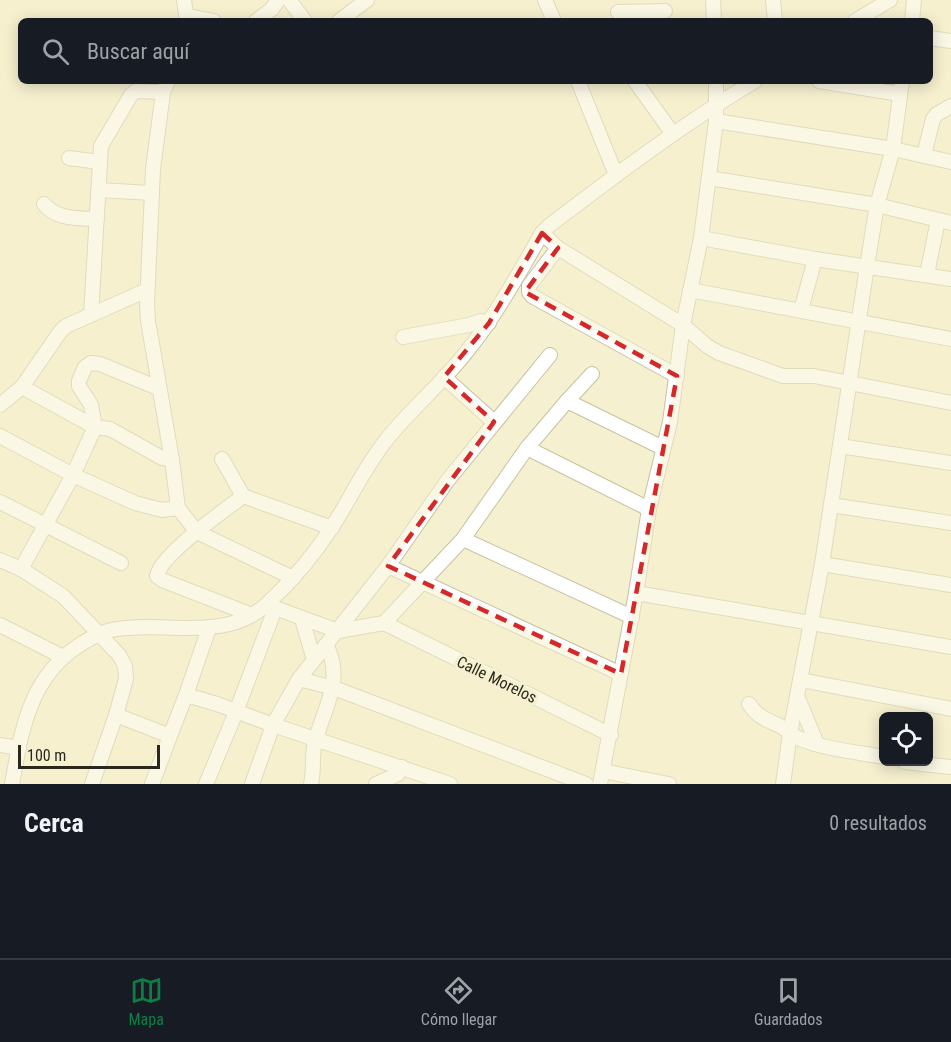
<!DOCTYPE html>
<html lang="es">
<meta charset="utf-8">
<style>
:root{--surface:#171b24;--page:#242831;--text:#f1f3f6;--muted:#9ea1a6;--line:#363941;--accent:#0b8043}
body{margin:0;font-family:"Roboto Condensed",sans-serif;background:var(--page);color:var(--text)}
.controls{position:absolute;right:18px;bottom:18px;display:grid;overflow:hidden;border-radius:9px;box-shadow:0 3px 15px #0003}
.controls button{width:54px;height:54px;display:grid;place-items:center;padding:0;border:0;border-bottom:2px solid var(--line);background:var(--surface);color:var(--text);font:30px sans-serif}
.scale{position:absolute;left:18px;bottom:15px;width:142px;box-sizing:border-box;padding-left:6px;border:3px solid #2a281b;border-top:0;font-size:16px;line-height:21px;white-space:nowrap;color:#2a281b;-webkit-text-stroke:4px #f5f0cf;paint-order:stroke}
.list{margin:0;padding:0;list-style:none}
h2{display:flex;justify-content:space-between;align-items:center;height:78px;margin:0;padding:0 24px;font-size:26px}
h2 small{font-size:20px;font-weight:400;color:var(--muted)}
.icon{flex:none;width:33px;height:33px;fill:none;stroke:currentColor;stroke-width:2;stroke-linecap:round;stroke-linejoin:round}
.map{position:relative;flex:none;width:951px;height:784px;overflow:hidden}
.search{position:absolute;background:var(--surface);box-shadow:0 3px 15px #0003;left:18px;right:18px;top:18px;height:66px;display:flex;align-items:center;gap:15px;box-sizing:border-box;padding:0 21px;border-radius:9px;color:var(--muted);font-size:22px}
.sheet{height:174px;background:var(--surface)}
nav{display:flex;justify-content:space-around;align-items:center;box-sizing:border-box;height:84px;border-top:2px solid var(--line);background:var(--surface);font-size:16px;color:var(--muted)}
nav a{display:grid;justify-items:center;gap:3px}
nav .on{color:var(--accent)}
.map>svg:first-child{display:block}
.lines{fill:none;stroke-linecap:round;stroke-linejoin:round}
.minor-casing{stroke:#c7c2a2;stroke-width:16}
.minor{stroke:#fff;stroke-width:14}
.marked{fill:none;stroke:#d62828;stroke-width:4.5;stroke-dasharray:12 8;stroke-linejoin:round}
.labels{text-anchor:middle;stroke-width:6;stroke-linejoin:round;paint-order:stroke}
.street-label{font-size:16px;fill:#2a281b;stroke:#f5f0cf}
</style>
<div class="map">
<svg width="951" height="784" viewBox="0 0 951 784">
<rect width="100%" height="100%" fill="#f5f0cf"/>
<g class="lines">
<g class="minor-casing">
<g id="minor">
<polyline points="184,0 187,21"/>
<polyline points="289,0 305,21"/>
<polyline points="545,0 554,21"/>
<polyline points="713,0 714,21"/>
<polyline points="773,0 775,21"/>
<polyline points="618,12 665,11"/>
<polyline points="188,16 214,21"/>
<polyline points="256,21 272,9 278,0"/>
<polyline points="339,21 367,0"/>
<polyline points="855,21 890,0"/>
<polyline points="912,21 914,0"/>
<polyline points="930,38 951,41"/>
<polyline points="168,81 163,92 153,169 147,304 148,321 172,460 178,508"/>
<polyline points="578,81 616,175"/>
<polyline points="635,81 673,134"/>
<polyline points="819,81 900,94"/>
<polyline points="716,121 893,149 951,162"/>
<polyline points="924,155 933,119 937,114 951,106"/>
<polyline points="69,158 99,162"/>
<polyline points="709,178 877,205 951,223"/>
<polyline points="98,190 152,193"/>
<path d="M 44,204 C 57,220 78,218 97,219"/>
<polyline points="542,233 558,248 683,325 707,346 719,353 783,376 814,376 951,403"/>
<polyline points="701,238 815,259 951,279"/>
<polyline points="558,248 529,286 529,292 532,296 677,376"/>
<polyline points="927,274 938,220"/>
<polyline points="690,290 951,339"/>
<polyline points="801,310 815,259"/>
<polyline points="91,315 101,146 131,95 136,91 163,92"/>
<polyline points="403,337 469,325 481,321 489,323"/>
<polyline points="444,377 494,422"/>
<polyline points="22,387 95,427 110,429 162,458 172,460"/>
<polyline points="567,401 592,374"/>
<polyline points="0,405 22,387 60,332 66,326 147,290"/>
<polyline points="0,436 73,475 135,503 162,510 178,508 197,532 293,578"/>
<polyline points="840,446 951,463"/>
<polyline points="527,448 649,509"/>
<polyline points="222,459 243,496 332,528"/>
<path d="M 243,496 C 224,511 160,555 157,576 L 162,580 L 252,615"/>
<polyline points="0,502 121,563"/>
<polyline points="831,505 951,523"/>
<polyline points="463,539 632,617"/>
<polyline points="0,560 21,569 63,596 119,655 125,666 126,679 116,715 92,784"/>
<polyline points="822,564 951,585"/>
<polyline points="388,566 621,674"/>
<polyline points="21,569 73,475 95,427 91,405 79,386 79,381 85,367 91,363 100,364 158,388"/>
<polyline points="636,593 951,647"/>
<polyline points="267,605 338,631 384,623 463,539 527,448 567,401 663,448"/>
<polyline points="302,619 314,660"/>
<polyline points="384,623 611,735"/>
<polyline points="0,625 63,657"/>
<polyline points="299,679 334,688 586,784"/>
<polyline points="801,680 951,709"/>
<polyline points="186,695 209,628"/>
<polyline points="798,698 817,744"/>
<path d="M 749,704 C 758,718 768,720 782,727 C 788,730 792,735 798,738 C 823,749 856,752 884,757"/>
<polyline points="116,715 170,736 186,695 217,704 273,725 450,784"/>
<polyline points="0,745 19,748"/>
<polyline points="905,762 951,767"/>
<polyline points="603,771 669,784"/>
<path d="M 12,784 C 21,734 28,684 71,651 C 83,642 96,634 111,630 C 135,625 163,628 188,628 C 217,628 245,625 268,603 C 292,581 314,555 332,527 C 351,498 365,466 387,439 C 411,409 440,385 464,355 C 495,317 518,275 542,233 L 550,225 C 617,174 683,124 755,81"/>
<polyline points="152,784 170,736"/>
<polyline points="206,784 236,712 275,609"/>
<polyline points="252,784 273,725 299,679 388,566 448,480 550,355"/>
<path d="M 311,784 C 314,772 312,759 314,747 C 321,712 346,681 326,645"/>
<polyline points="376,784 398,774 402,767"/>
<polyline points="600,784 636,593 649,509 670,422 683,325 701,238 716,121 716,81"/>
<polyline points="783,784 790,733 822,564 867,266 877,205 893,149 902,81"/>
</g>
</g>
<use href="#minor" class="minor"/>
</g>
<path d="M0 0H951V784H0ZM 542,233 L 558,248 L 525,292 L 677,376 L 621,674 L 388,566 L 494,422 L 444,377 L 489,323 Z" fill="#f5f0cf" fill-opacity=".55" fill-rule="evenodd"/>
<path class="marked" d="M 542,233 L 558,248 L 525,292 L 677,376 L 621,674 L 388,566 L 494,422 L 444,377 L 489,323 Z"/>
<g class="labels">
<g class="street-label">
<text transform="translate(497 679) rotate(26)" y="6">Calle Morelos</text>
</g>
</g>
</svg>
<div class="controls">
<button><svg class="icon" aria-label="locate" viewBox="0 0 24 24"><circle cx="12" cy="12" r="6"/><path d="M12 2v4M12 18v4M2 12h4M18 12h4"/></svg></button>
</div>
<div class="scale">100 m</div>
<div class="search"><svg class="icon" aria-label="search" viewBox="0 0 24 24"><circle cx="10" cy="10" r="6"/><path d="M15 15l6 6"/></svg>Buscar aquí</div>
</div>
<section class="sheet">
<h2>Cerca<small>0 resultados</small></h2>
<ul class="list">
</ul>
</section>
<nav>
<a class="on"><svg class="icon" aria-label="map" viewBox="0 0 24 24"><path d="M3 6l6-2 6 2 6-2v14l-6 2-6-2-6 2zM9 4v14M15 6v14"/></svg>Mapa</a>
<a><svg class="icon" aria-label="directions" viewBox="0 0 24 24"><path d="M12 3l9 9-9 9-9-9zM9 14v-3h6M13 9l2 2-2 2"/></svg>Cómo llegar</a>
<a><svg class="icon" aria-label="saved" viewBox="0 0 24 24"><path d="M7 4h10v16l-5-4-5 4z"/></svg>Guardados</a>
</nav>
